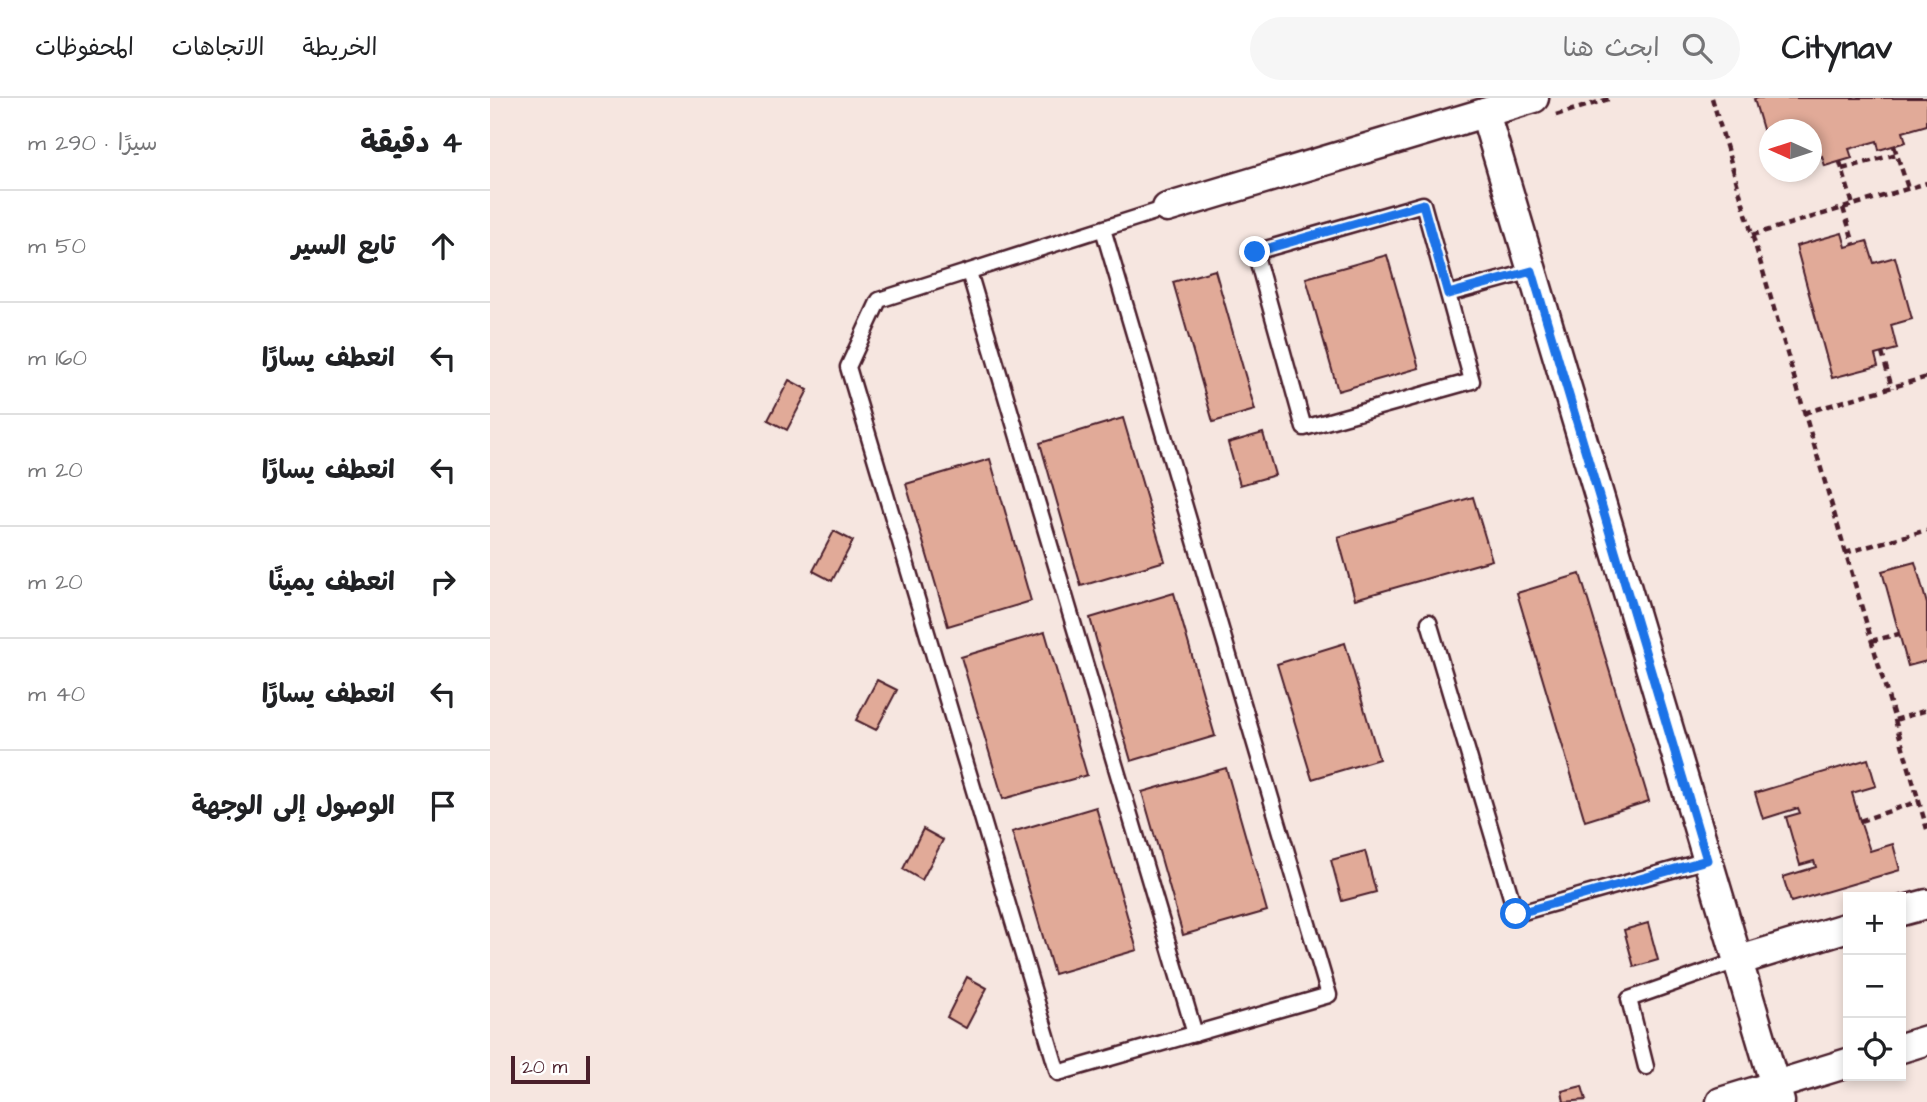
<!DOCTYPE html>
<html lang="ar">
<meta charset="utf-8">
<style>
:root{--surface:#fff;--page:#f6f6f6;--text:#202124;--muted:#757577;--line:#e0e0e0}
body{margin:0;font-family:"Architects Daughter","Playpen Sans Arabic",sans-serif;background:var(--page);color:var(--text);direction:rtl}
.controls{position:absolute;right:21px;bottom:21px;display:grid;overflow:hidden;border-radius:0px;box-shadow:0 4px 10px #0003}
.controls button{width:63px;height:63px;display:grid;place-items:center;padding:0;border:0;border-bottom:2px solid var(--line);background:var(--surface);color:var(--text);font:35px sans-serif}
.compass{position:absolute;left:1269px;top:21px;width:63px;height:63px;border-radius:50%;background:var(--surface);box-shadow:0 4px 10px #0003;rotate:273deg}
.scale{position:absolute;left:21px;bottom:18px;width:79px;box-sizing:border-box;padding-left:7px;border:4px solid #4a1f2b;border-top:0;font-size:19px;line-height:24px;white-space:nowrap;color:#4a1f2b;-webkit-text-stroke:5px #fff;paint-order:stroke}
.stop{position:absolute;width:21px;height:21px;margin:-16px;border:5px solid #1a73e8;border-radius:50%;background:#fff}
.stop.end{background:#1a73e8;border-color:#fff;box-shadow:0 2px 7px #0008}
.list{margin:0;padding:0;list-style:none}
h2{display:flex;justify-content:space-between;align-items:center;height:91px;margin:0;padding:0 28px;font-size:30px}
h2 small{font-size:23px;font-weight:400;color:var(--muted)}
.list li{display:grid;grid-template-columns:46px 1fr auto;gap:21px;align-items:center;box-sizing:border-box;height:112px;padding:0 28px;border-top:2px solid var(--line)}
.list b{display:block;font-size:26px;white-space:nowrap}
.list em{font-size:23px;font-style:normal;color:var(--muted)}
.icon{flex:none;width:38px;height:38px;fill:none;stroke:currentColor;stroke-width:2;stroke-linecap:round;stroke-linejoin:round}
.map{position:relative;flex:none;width:1437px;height:1004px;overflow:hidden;direction:ltr}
header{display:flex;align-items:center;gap:42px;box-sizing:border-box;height:98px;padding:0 35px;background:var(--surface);border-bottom:2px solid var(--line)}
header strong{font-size:33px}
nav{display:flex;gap:38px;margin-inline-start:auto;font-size:24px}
.search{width:490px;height:63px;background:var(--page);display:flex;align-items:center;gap:18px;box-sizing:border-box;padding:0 24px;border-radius:38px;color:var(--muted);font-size:26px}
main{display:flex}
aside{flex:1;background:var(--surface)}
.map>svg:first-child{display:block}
.building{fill:#e1aa98;stroke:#4a1f2b;stroke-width:2}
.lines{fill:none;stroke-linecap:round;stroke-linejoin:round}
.lane-casing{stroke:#4a1f2b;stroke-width:19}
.street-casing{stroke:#4a1f2b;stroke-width:33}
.path{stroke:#4a1f2b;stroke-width:4.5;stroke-dasharray:7 5;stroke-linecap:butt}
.lane{stroke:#fff;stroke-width:14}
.street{stroke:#fff;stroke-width:28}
.route{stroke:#1a73e8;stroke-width:9}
</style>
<header>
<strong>Citynav</strong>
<div class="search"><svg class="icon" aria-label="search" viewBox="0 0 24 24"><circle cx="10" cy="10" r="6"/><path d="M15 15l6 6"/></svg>ابحث هنا</div>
<nav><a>الخريطة</a><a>الاتجاهات</a><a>المحفوظات</a></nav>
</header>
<main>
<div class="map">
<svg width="1437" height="1004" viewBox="0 0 1437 1004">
<rect width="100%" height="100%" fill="#f6e6e0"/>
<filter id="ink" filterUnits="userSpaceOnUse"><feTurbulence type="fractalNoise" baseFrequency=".0143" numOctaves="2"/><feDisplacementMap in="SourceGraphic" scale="14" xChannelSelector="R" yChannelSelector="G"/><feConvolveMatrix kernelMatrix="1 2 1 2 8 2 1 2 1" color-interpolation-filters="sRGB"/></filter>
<g filter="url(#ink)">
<g class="building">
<polygon points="1269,0 1437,0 1437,27 1413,34 1416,44 1389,52 1387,43 1359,51 1362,60 1335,68 1332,58 1322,61 1322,32 1280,32 1280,55 1264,1"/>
<polygon points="1352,135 1356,149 1377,143 1384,165 1405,159 1422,221 1401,227 1407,251 1385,257 1388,268 1342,280 1306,148"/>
<polygon points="897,157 929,270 848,293 816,180"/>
<polygon points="725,172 765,312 723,324 683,184"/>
<polygon points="299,282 318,292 297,332 278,322"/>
<polygon points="633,320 675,463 591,488 550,345"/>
<polygon points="773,335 785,377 750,387 738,345"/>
<polygon points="500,361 541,503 458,528 416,386"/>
<polygon points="983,399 1002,462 865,501 848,439"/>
<polygon points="344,433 363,443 342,483 323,473"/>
<polygon points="1425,464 1437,506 1437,563 1418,568 1392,473"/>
<polygon points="1090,476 1159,703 1095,723 1027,495"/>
<polygon points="684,495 725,638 641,663 600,520"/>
<polygon points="555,534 597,677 513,701 471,559"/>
<polygon points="855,545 889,661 822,681 787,566"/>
<polygon points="387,582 407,592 386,632 366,622"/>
<polygon points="1378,661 1386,688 1362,695 1370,723 1380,753 1403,746 1410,772 1301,804 1293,779 1326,769 1324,763 1310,767 1296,719 1310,715 1308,710 1273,721 1265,695"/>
<polygon points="736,670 777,813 693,837 652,694"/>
<polygon points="606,709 647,852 564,876 522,734"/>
<polygon points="433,731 453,742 432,782 413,771"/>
<polygon points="875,753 886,794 852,803 841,762"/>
<polygon points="1158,825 1168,862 1144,869 1134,832"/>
<polygon points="477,879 497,890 476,930 457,919"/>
<polygon points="1092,988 1096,1002 1074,1004 1072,993"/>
</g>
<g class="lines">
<g class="lane-casing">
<g id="lane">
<path d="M 613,131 L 839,897 L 568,975 L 358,269 L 389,202 C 485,172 581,141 677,110"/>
<polyline points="479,174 705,936"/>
<polyline points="958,196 933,106 765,154 814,330 982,283 958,196 1042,173"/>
<polyline points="939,524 1026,816 1217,762"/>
<polyline points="1156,969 1139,901 1247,863"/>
</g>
</g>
<g class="street-casing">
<g id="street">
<polyline points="995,15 1290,1004"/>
<polyline points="677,110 1044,0"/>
<polyline points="1411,813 1437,806"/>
<polyline points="1247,863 1358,829"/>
<polyline points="1411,950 1437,942"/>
<polyline points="1231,1004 1358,965"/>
</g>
</g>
<g class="path">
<polyline points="1222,0 1437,731"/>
<polyline points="1066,17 1122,0"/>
<polyline points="1404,48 1418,90"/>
<polyline points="1350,64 1363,107"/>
<polyline points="1352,71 1407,56"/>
<polyline points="1353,110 1364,146"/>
<polyline points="1262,137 1437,85"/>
<polyline points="1392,255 1402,290"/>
<polyline points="1314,315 1437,279"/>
<polyline points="1355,455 1437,432"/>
<polyline points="1381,543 1409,536"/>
<polyline points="1405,622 1437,612"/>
<polyline points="1370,723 1429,703"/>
</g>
<use href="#lane" class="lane"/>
<use href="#street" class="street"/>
</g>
</g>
<g class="lines" filter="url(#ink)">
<polyline class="route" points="765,154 933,106 958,196 1042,173 1217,762 1026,816"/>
</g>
</svg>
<div class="controls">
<button>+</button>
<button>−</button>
<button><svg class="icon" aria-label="locate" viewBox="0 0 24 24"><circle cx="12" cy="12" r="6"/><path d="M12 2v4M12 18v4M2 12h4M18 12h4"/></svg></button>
</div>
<svg class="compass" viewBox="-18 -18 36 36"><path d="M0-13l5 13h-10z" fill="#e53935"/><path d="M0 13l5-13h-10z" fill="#757577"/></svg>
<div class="scale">20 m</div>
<div class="stop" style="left:1026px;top:816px"></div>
<div class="stop end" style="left:765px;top:154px"></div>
</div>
<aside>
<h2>4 دقيقة<small>سيرًا · 290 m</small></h2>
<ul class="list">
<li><svg class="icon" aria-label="ahead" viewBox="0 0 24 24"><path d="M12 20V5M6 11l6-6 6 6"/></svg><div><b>تابع السير</b></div><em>50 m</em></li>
<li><svg class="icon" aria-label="left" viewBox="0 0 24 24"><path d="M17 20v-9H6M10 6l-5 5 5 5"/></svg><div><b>انعطف يسارًا</b></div><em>160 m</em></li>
<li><svg class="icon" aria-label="left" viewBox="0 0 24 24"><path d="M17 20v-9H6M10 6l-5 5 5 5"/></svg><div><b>انعطف يسارًا</b></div><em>20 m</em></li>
<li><svg class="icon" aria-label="right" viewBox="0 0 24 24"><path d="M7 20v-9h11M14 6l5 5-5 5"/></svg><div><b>انعطف يمينًا</b></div><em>20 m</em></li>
<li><svg class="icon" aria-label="left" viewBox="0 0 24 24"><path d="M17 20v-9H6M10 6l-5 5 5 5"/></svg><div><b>انعطف يسارًا</b></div><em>40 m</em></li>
<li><svg class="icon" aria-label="arrive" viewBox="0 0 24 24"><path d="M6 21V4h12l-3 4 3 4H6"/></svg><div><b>الوصول إلى الوجهة</b></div></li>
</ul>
</aside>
</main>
